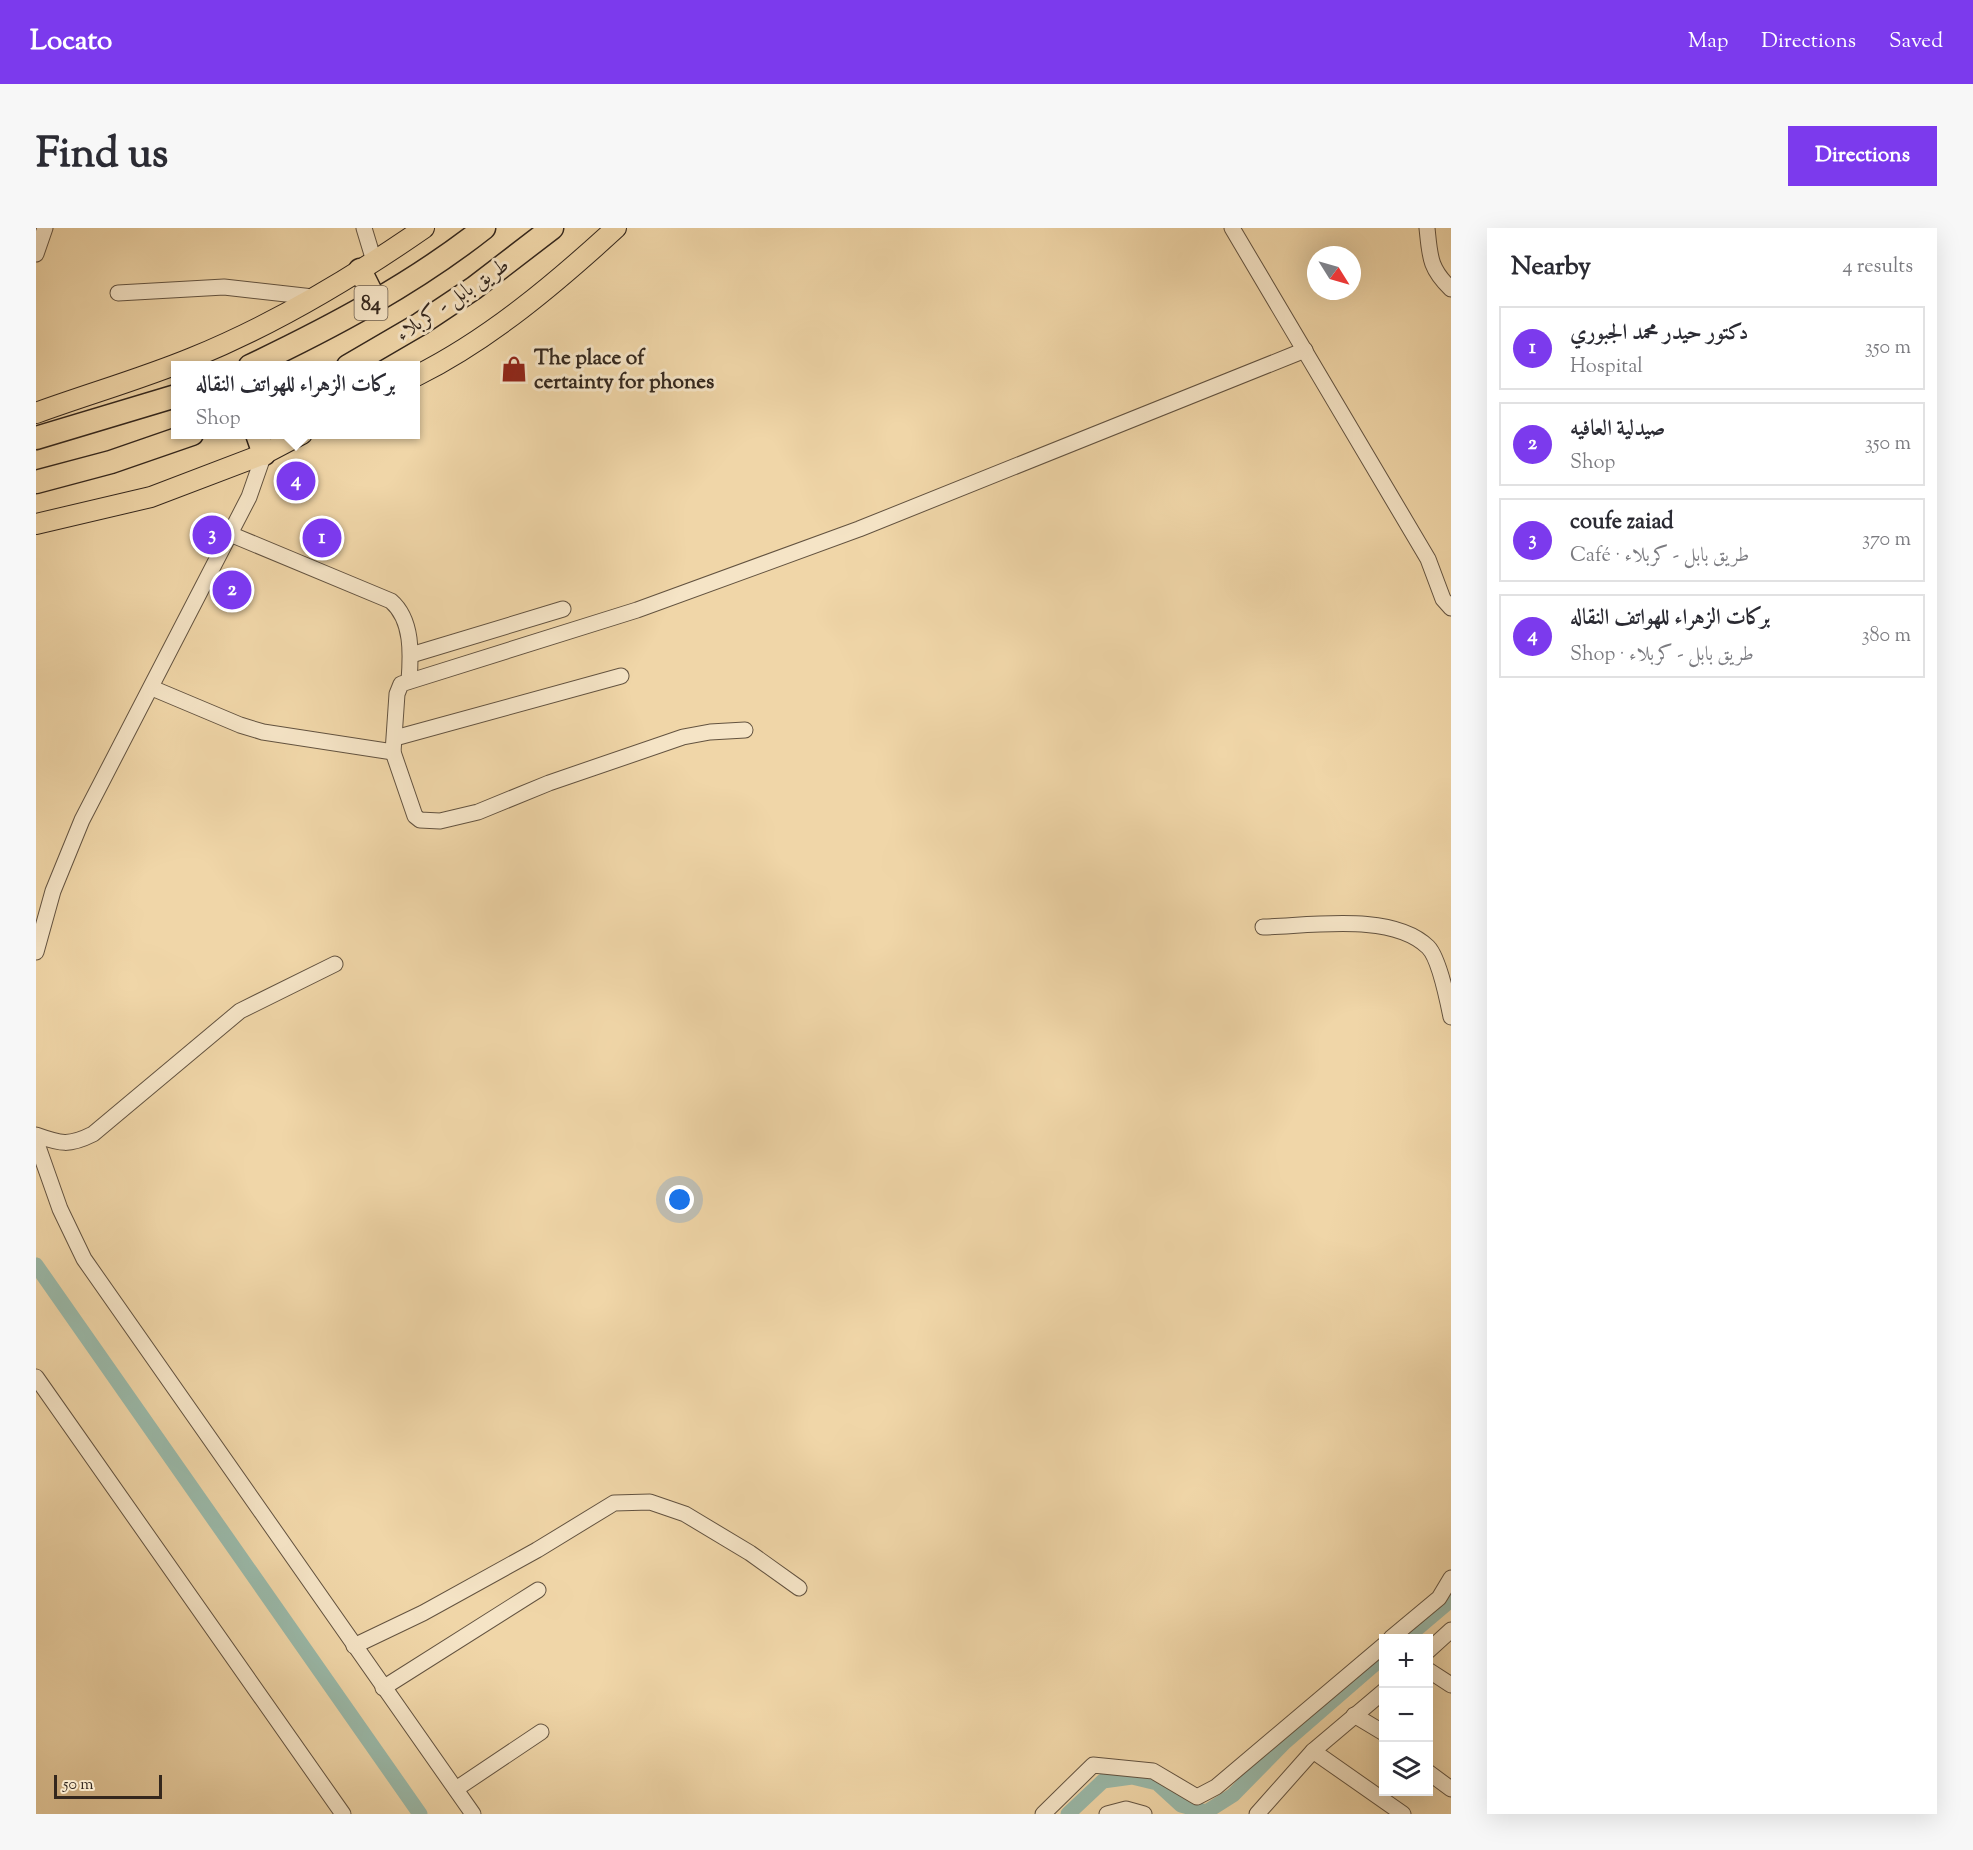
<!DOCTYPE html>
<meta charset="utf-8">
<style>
:root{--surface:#fff;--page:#f7f7f7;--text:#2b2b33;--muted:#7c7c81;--line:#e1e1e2;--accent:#7c3aed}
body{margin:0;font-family:"Sorts Mill Goudy",Amiri,serif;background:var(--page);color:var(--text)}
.controls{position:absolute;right:18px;bottom:18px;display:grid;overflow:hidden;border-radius:0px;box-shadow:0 6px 24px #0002}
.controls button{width:54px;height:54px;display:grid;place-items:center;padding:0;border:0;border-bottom:2px solid var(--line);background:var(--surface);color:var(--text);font:30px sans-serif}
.compass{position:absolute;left:1271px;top:18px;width:54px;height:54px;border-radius:50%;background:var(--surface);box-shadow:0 6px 24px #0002;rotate:127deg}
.scale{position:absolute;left:18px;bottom:15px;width:108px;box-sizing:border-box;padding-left:6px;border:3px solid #34271d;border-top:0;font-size:16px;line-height:21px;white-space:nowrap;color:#34271d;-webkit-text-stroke:4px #f5e4c6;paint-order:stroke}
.you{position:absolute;left:644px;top:972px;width:21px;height:21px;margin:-15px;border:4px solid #fff;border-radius:50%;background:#1a73e8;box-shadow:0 0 0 9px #1a73e833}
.badge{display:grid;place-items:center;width:39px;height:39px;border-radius:50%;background:var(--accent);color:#fff;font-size:20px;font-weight:700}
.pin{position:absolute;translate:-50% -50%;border:3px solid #fff;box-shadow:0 2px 6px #0006}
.popup{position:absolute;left:135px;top:133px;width:249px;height:78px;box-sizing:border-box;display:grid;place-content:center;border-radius:0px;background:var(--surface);filter:drop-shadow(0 2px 4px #0005);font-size:20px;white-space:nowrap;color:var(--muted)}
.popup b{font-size:22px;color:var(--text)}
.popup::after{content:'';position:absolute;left:50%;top:100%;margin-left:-12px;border:12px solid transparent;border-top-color:var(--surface)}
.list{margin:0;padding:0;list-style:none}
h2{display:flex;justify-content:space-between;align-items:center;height:78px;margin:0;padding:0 24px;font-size:26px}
h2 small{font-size:20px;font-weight:400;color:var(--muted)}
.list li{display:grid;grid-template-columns:39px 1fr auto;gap:18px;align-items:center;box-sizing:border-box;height:84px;margin:0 12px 12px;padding:0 12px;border:2px solid var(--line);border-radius:0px}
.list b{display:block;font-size:22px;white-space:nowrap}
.list p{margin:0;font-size:20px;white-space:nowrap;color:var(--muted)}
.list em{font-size:20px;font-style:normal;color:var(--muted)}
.icon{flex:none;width:33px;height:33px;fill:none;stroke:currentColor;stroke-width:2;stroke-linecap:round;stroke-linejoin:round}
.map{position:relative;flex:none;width:1415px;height:1586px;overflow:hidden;border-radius:0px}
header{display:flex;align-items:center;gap:36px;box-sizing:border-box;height:84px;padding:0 30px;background:var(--accent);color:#fff}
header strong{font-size:28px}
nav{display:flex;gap:33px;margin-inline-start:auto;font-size:21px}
.intro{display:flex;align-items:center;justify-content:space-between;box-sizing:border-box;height:144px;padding:0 36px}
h1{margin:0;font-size:42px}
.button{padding:15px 27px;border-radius:0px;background:var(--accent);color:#fff;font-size:21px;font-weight:700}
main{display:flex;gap:36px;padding:0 36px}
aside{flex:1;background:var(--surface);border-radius:0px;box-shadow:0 6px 24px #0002}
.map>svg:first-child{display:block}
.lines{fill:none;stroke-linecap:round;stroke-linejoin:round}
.canal{stroke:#9ab9a9;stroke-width:15}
.minor-casing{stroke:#635340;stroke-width:17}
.major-casing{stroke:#34271d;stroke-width:22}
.highway-casing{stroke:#34271d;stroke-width:25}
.minor{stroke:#f5e4c6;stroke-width:15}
.major{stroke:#f0d6a8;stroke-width:20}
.highway{stroke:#f0d6a8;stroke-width:22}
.labels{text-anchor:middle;stroke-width:6;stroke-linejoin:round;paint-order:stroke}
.shield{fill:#f5e4c6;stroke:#6e6050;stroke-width:1.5}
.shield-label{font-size:20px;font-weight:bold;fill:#34271d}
.street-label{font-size:21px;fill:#34271d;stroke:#f5e4c6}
.poi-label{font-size:21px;font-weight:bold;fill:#34271d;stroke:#f5e4c6;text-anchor:start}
</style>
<header>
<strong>Locato</strong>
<nav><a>Map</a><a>Directions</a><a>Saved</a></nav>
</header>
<div class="intro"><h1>Find us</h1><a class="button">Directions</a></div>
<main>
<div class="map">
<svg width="1415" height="1586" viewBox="0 0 1415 1586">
<rect width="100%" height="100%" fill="#f0d6a8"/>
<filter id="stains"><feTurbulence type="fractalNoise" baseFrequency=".00333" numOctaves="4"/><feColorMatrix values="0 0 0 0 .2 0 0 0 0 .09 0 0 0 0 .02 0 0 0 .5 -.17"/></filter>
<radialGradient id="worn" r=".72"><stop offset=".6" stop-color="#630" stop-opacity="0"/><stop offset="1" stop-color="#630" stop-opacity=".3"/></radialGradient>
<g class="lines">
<g class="canal">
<polyline points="0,1037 384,1586"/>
<polyline points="1370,1410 1415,1372"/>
<polyline points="1032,1586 1067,1553 1096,1549 1121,1555 1145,1577 1170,1584 1197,1567 1249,1514 1348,1428"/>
</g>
<g class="minor-casing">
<g id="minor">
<polyline points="328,0 338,33"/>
<polyline points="1196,0 1392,331 1407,371 1415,380"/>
<path d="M 1391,0 C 1394,28 1393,40 1415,61"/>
<polyline points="0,26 9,0"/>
<polyline points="82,65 188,59 277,69"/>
<path d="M 194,306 L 355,373 C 377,392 375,427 373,453"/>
<polyline points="375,427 527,381"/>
<polyline points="116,460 204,497 227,504 357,524"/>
<polyline points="709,502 674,504 647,509 513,555 442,584 404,593 384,592 379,588 357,524 361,466 365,456 601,382 823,301 1269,122"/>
<polyline points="359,510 585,448"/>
<path d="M 1227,699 C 1274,698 1356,684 1392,719 C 1403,730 1412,774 1415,789"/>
<polyline points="0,724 17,663 46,592 213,269 228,226"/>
<path d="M 0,907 C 25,916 33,918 57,906 L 204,783 L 299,736"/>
<polyline points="0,913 24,981 48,1031 437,1586"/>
<polyline points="0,1149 307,1586"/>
<polyline points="1355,1410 1403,1370 1415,1350"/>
<polyline points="318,1418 387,1385 501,1322 578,1275 614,1274 649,1286 714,1325 763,1360"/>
<polyline points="1392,1423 1415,1402"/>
<polyline points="1392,1442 1415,1457"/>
<polyline points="347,1460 502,1362"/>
<polyline points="1318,1487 1348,1505"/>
<polyline points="1277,1523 1367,1586"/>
<polyline points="1392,1544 1415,1561"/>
<polyline points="420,1561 505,1504"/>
<polyline points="1007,1586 1057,1537 1117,1543 1161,1569 1180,1559 1348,1417"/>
<polyline points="1071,1586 1090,1581 1108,1586"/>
<polyline points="1221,1586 1277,1523 1348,1463"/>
</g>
</g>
<g class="major-casing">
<g id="major">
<path d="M 380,148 C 454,111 520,55 580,0"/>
<path d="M 0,185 C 52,166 105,151 156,130 C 237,97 316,50 388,0"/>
<polyline points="0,296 115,269 228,226 266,206"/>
</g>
</g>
<g class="highway-casing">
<g id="highway">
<polyline points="324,42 339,72"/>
<path d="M 214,138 C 296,99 377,56 448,0"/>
<polyline points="312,138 384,96 438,60 516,0"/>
<polyline points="221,206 228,226"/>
<polyline points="0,210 140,168"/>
<polyline points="0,254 75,234 156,206"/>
</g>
</g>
<use href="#minor" class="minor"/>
<use href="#major" class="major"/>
<use href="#highway" class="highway"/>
</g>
<defs>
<g id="shop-bare" transform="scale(2.07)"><path d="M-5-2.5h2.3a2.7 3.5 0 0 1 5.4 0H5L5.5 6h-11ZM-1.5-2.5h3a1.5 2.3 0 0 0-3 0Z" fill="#8f2418" stroke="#f5e4c6" stroke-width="2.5" paint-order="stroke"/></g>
</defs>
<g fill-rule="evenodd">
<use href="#shop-bare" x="478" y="141"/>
</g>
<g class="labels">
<rect class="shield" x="318.5" y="58" width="33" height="34" rx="4.5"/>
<g class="shield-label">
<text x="335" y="82">84</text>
</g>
<g class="street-label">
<text transform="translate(416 71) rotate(-34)" y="7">طريق بابل - كربلاء</text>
</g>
<g class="poi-label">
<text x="498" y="136">The place of<tspan x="498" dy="24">certainty for phones</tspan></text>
</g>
</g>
<rect width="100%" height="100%" filter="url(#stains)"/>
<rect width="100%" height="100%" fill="url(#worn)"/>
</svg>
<div class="controls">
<button>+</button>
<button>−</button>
<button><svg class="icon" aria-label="layers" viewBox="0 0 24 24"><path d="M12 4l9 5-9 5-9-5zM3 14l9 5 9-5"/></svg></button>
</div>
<svg class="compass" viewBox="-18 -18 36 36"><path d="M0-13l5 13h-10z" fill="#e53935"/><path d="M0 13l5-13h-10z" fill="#7c7c81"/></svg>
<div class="scale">50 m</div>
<div class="you"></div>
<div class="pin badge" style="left:286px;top:310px">1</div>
<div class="pin badge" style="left:196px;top:362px">2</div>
<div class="pin badge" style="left:176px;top:307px">3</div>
<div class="pin badge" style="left:260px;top:253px">4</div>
<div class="popup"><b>بركات الزهراء للهواتف النقاله</b>Shop</div>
</div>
<aside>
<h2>Nearby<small>4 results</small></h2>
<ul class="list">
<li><span class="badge">1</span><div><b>دكتور حيدر محمد الجبوري</b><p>Hospital</p></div><em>350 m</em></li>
<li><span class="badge">2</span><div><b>صيدلية العافيه</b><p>Shop</p></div><em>350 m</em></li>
<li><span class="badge">3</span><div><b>coufe zaiad</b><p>Café · طريق بابل - كربلاء</p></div><em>370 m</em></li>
<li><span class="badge">4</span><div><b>بركات الزهراء للهواتف النقاله</b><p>Shop · طريق بابل - كربلاء</p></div><em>380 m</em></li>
</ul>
</aside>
</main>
